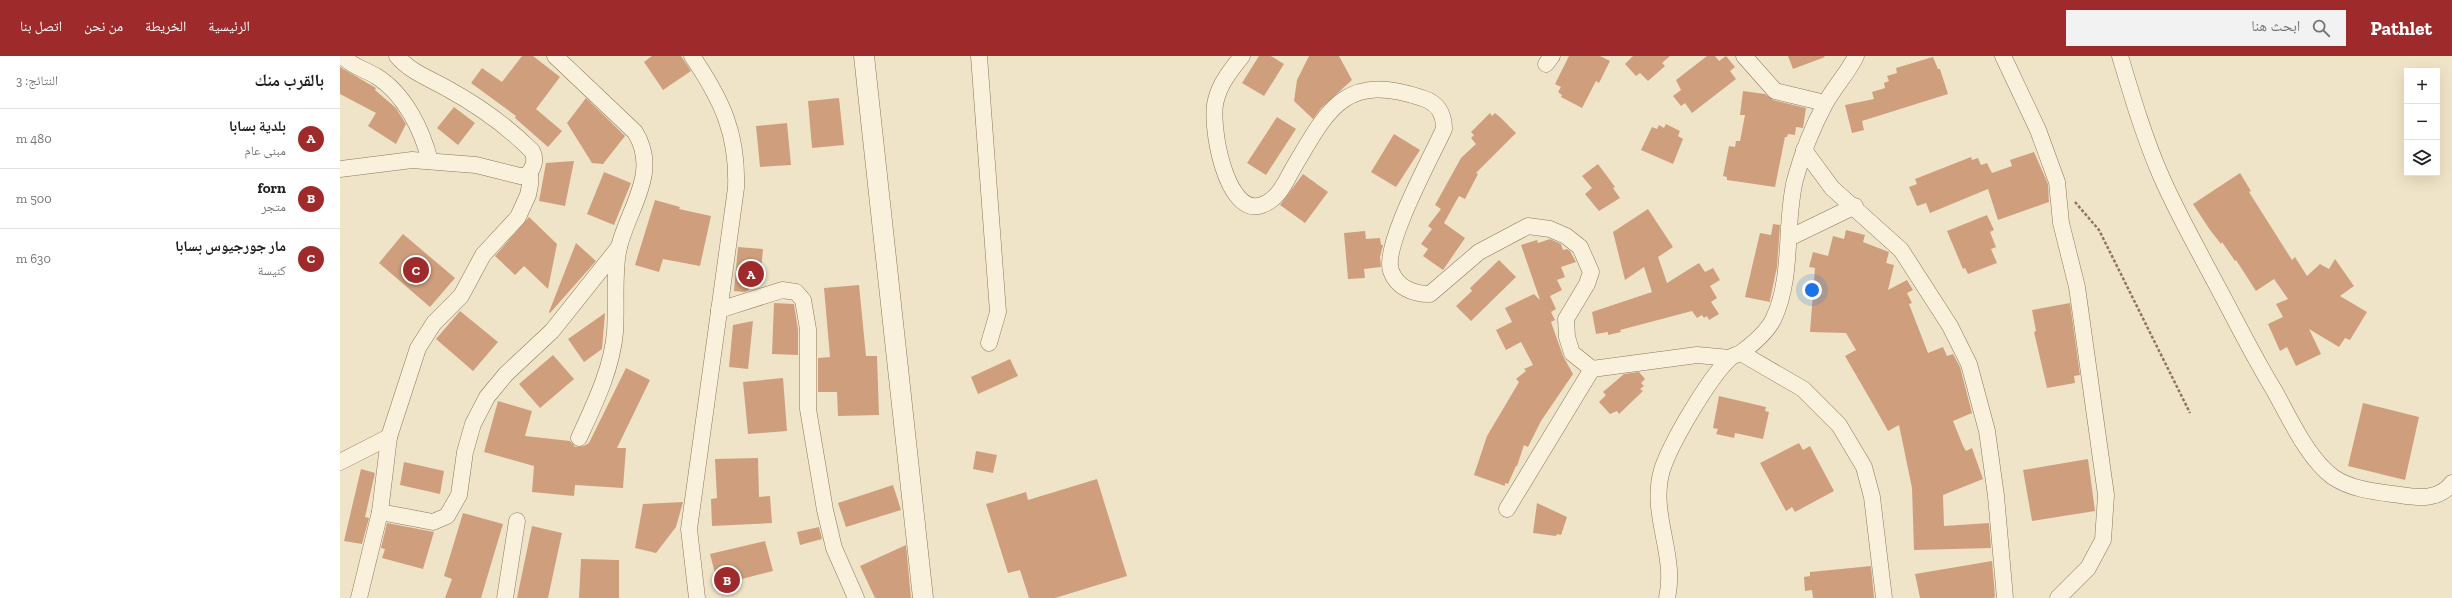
<!DOCTYPE html>
<html lang="ar">
<meta charset="utf-8">
<style>
:root{--surface:#fff;--page:#f2f2f2;--text:#202124;--muted:#757577;--line:#e0e0e0;--accent:#9e2a2b}
body{margin:0;font-family:"Zilla Slab","Noto Naskh Arabic",serif;background:var(--page);color:var(--text);direction:rtl}
.controls{position:absolute;right:12px;top:12px;display:grid;overflow:hidden;border-radius:0px;box-shadow:0 4px 16px #0002}
.controls button{width:36px;height:36px;display:grid;place-items:center;padding:0;border:0;border-bottom:1px solid var(--line);background:var(--surface);color:var(--text);font:20px sans-serif}
.you{position:absolute;left:1472px;top:234px;width:14px;height:14px;margin:-10px;border:3px solid #fff;border-radius:50%;background:#1a73e8;box-shadow:0 0 0 6px #1a73e833}
.badge{display:grid;place-items:center;width:26px;height:26px;border-radius:50%;background:var(--accent);color:#fff;font-size:13px;font-weight:700}
.pin{position:absolute;translate:-50% -50%;border:2px solid #fff;box-shadow:0 1px 4px #0006}
.list{margin:0;padding:0;list-style:none}
h2{display:flex;justify-content:space-between;align-items:center;height:52px;margin:0;padding:0 16px;font-size:17px}
h2 small{font-size:13px;font-weight:400;color:var(--muted)}
.list li{display:grid;grid-template-columns:26px 1fr auto;gap:12px;align-items:center;box-sizing:border-box;height:60px;padding:0 16px;border-top:1px solid var(--line)}
.list b{display:block;font-size:15px;white-space:nowrap}
.list p{margin:0;font-size:13px;white-space:nowrap;color:var(--muted)}
.list em{font-size:13px;font-style:normal;color:var(--muted)}
.icon{flex:none;width:22px;height:22px;fill:none;stroke:currentColor;stroke-width:2;stroke-linecap:round;stroke-linejoin:round}
.map{position:relative;flex:none;width:2112px;height:542px;overflow:hidden;direction:ltr}
header{display:flex;align-items:center;gap:24px;box-sizing:border-box;height:56px;padding:0 20px;background:var(--accent);color:#fff}
header strong{font-size:19px}
nav{display:flex;gap:22px;margin-inline-start:auto;font-size:14px}
.search{width:280px;height:36px;background:var(--page);display:flex;align-items:center;gap:10px;box-sizing:border-box;padding:0 14px;border-radius:0px;color:var(--muted);font-size:15px}
main{display:flex}
aside{flex:1;background:var(--surface)}
.map>svg:first-child{display:block}
.building{fill:#cf9f7d}
.lines{fill:none;stroke-linecap:round;stroke-linejoin:round}
.minor-casing{stroke:#8d765c;stroke-width:17}
.tertiary-casing{stroke:#8d765c;stroke-width:21}
.path{stroke:#8d765c;stroke-width:2.5;stroke-dasharray:3 2;stroke-linecap:butt}
.minor{stroke:#faf1dc;stroke-width:16}
.tertiary{stroke:#faf1dc;stroke-width:20}
</style>
<header>
<strong>Pathlet</strong>
<div class="search"><svg class="icon" aria-label="search" viewBox="0 0 24 24"><circle cx="10" cy="10" r="6"/><path d="M15 15l6 6"/></svg>ابحث هنا</div>
<nav><a>الرئيسية</a><a>الخريطة</a><a>من نحن</a><a>اتصل بنا</a></nav>
</header>
<main>
<div class="map">
<svg width="2112" height="542" viewBox="0 0 2112 542">
<rect width="100%" height="100%" fill="#f0e4c8"/>
<g class="building">
<polygon points="182,0 193,0 220,21 196,53 222,75 208,91 175,62 176,60 131,27 142,12 162,26"/>
<polygon points="312,0 341,0 351,15 323,34 304,6"/>
<polygon points="919,0 931,0 944,8 924,40 902,27"/>
<polygon points="969,0 999,0 1012,24 981,52 973,63 954,45 957,24"/>
<polygon points="1229,0 1260,0 1270,5 1259,27 1256,25 1242,52 1221,41 1222,39 1218,36 1221,31 1215,28"/>
<polygon points="1293,0 1330,0 1322,7 1325,10 1308,25 1300,17 1296,20 1285,8"/>
<polygon points="1367,0 1375,0 1379,5 1386,0 1395,11 1390,15 1396,23 1352,57 1345,47 1341,50 1333,40 1341,34 1336,24"/>
<polygon points="1448,0 1484,0 1485,1 1453,13"/>
<polygon points="1593,1 1598,13 1600,13 1608,38 1522,65 1524,74 1512,77 1505,49 1534,43 1532,36 1545,32 1544,27 1549,25 1547,20 1557,17 1556,12"/>
<polygon points="0,11 36,32 35,34 56,52 66,68 56,88 28,70 36,57 0,38"/>
<polygon points="1403,35 1425,38 1433,44 1466,52 1463,72 1456,71 1455,79 1448,78 1447,81 1445,81 1435,131 1387,124 1387,121 1383,120 1389,90 1395,91 1396,85 1400,85 1405,59 1400,59"/>
<polygon points="246,42 285,80 263,108 252,107 227,67"/>
<polygon points="499,42 504,89 472,92 468,45"/>
<polygon points="114,51 135,67 118,89 97,72"/>
<polygon points="1150,57 1152,60 1155,57 1161,62 1176,77 1136,117 1138,118 1125,143 1119,140 1104,167 1125,182 1103,214 1083,200 1088,193 1081,188 1092,173 1088,170 1101,153 1095,149 1121,102 1136,88 1131,82 1134,79 1131,76"/>
<polygon points="937,61 956,73 926,119 907,107"/>
<polygon points="447,67 451,109 420,111 416,70"/>
<polygon points="1326,68 1340,75 1338,80 1343,83 1333,108 1301,94 1312,71 1317,73 1319,69 1324,72"/>
<polygon points="1054,78 1080,94 1056,131 1031,116"/>
<polygon points="1694,96 1708,128 1709,146 1658,164 1648,133 1590,157 1586,147 1577,150 1569,131 1577,128 1575,123 1631,101 1632,104 1638,102 1641,109 1647,107 1652,117 1672,110 1670,104"/>
<polygon points="234,105 225,150 199,145 206,107"/>
<polygon points="1258,108 1275,131 1273,132 1280,142 1259,155 1245,138 1252,132 1242,120"/>
<polygon points="264,116 291,127 274,169 247,158"/>
<polygon points="1900,117 1911,135 1909,136 1952,204 1955,201 1967,220 1980,208 1989,213 1995,203 2014,230 2000,240 2027,256 2010,284 2005,282 1999,291 1969,273 1981,298 1956,310 1947,291 1940,295 1928,268 1943,261 1936,248 1948,243 1934,223 1916,235 1896,204 1895,205 1882,186 1881,188 1870,174 1853,148"/>
<polygon points="963,118 988,136 965,167 940,149"/>
<polygon points="315,144 340,151 339,153 371,160 360,210 323,203 319,216 295,209"/>
<polygon points="1308,153 1333,191 1318,201 1327,227 1359,207 1365,216 1373,212 1380,224 1370,230 1377,242 1371,246 1379,258 1369,264 1367,260 1364,262 1362,259 1357,262 1352,255 1280,274 1281,276 1268,279 1268,276 1256,278 1252,256 1312,236 1304,211 1285,224 1273,176"/>
<polygon points="1647,159 1654,174 1650,176 1656,191 1651,193 1657,207 1628,218 1625,212 1623,213 1607,175"/>
<polygon points="189,161 217,188 208,233 184,210 175,219 155,200"/>
<polygon points="1433,168 1440,169 1437,211 1430,244 1430,246 1405,241 1420,177 1431,179"/>
<polygon points="1506,174 1525,179 1523,186 1549,196 1546,207 1554,209 1548,234 1567,224 1573,234 1567,237 1572,247 1569,248 1588,297 1603,291 1607,300 1613,298 1620,311 1632,357 1613,365 1623,390 1626,395 1632,392 1643,423 1603,439 1604,470 1649,467 1651,492 1574,494 1572,432 1559,369 1548,375 1534,350 1505,300 1516,294 1506,277 1470,276 1475,212 1469,211 1473,196 1488,200 1493,180 1504,183"/>
<polygon points="1025,175 1026,183 1040,182 1041,189 1043,189 1040,201 1041,211 1024,213 1025,222 1008,223 1004,177"/>
<polygon points="63,178 115,222 90,251 39,207"/>
<polygon points="1210,183 1221,188 1223,194 1227,193 1230,195 1236,206 1221,211 1225,221 1217,224 1222,234 1210,240 1216,253 1211,256 1215,264 1211,266 1223,300 1233,318 1201,365 1188,391 1184,389 1177,410 1176,410 1168,428 1165,427 1165,430 1134,419 1147,380 1179,326 1176,323 1186,315 1184,313 1193,309 1181,286 1166,294 1156,274 1172,266 1165,252 1194,238 1200,244 1181,189 1197,184 1198,187"/>
<polygon points="236,187 256,205 210,257 209,256"/>
<polygon points="398,191 423,193 421,216 418,215 416,230 405,236 394,235"/>
<polygon points="1159,204 1176,221 1131,265 1116,250 1132,235 1130,232"/>
<polygon points="519,229 526,300 537,300 539,359 498,360 497,336 478,336 478,302 490,301 484,232"/>
<polygon points="434,247 454,248 458,274 458,299 432,298"/>
<polygon points="1730,247 1740,319 1734,320 1735,327 1707,332 1694,276 1696,275 1692,254"/>
<polygon points="120,255 158,286 133,315 96,283"/>
<polygon points="265,257 262,293 244,306 228,283"/>
<polygon points="413,265 408,313 389,311 393,269"/>
<polygon points="213,299 234,323 200,352 179,328"/>
<polygon points="670,303 678,320 638,338 631,321"/>
<polygon points="286,312 310,324 277,392 286,392 283,432 235,429 234,440 192,436 194,410 144,396 158,345 192,355 185,380 230,385 235,391 244,390 249,387"/>
<polygon points="1299,316 1305,323 1301,327 1304,330 1300,333 1303,335 1279,358 1277,355 1270,358 1259,346 1266,339 1263,336 1284,318"/>
<polygon points="443,322 447,375 408,378 403,326"/>
<polygon points="1379,340 1426,351 1425,355 1429,356 1423,383 1395,377 1394,382 1376,378 1378,373 1373,372"/>
<polygon points="2023,347 2079,361 2065,424 2008,410"/>
<polygon points="1459,387 1463,394 1470,390 1494,435 1455,456 1452,451 1446,455 1420,407"/>
<polygon points="636,395 657,399 653,417 633,413"/>
<polygon points="418,402 419,441 430,440 432,467 372,470 371,443 377,442 375,403"/>
<polygon points="1748,403 1755,455 1692,465 1683,414"/>
<polygon points="64,406 104,415 100,438 60,429"/>
<polygon points="21,413 35,417 25,461 29,462 22,488 4,485"/>
<polygon points="757,423 787,520 715,542 689,542 680,514 668,517 646,448 686,436 688,444"/>
<polygon points="553,429 561,454 506,471 498,447"/>
<polygon points="343,446 336,471 316,497 295,492 303,448"/>
<polygon points="1197,447 1227,461 1221,479 1217,478 1216,480 1193,477"/>
<polygon points="123,457 163,468 141,542 105,542 112,523 104,520"/>
<polygon points="47,467 94,476 83,513 42,502 45,493 41,492"/>
<polygon points="192,470 222,477 208,542 177,542"/>
<polygon points="479,471 482,483 460,489 457,476"/>
<polygon points="425,485 433,515 378,529 370,498"/>
<polygon points="566,489 571,542 535,542 520,510"/>
<polygon points="241,503 279,504 279,542 239,542"/>
<polygon points="1652,505 1655,540 1654,542 1580,542 1575,518"/>
<polygon points="1531,510 1534,542 1473,542 1472,534 1465,535 1464,521 1470,520 1470,516"/>
</g>
<g class="lines">
<g class="minor-casing">
<g id="minor">
<path d="M 2,0 C 13,11 24,13 36,20 C 65,38 82,74 90,105"/>
<path d="M 215,0 L 295,76 C 320,116 289,151 279,191 C 273,215 277,250 275,276 C 272,313 254,349 239,382"/>
<path d="M 352,0 C 382,44 398,78 396,132 L 349,473 L 357,542"/>
<polyline points="639,0 658,256 649,287"/>
<path d="M 902,0 C 891,14 880,27 876,44 C 869,67 886,163 922,149 C 937,144 944,129 951,116 C 987,55 1003,15 1082,42 C 1098,47 1104,57 1104,73 C 1092,100 1042,190 1051,215 C 1057,232 1074,238 1090,238 L 1139,196 L 1188,170 L 1210,173 L 1226,180 L 1240,191 L 1251,216 L 1247,228 L 1226,263 L 1227,281 L 1232,297 L 1252,313 L 1357,299 L 1390,302"/>
<polyline points="1404,0 1435,35 1485,47"/>
<polyline points="1663,0 1698,74 1717,126 1721,167 1737,231 1766,439 1763,484 1748,512 1718,542"/>
<path d="M 1780,0 C 1792,40 1804,81 1821,120 C 1839,161 1861,199 1882,239 C 1899,271 1915,303 1934,334 C 1949,361 1968,403 1993,421 C 2012,434 2038,436 2060,439 C 2080,442 2099,444 2112,427"/>
<polyline points="1206,8 1212,0"/>
<polyline points="1464,94 1492,132 1561,194 1610,270 1629,308 1647,375 1656,440 1665,542"/>
<path d="M 0,113 L 72,104 L 136,109 L 180,120 L 186,120 C 193,114 197,104 192,95 C 168,71 139,50 108,33 C 91,23 70,16 57,0"/>
<polyline points="1449,182 1515,150"/>
<polyline points="379,254 442,234 456,236 463,244 468,273 468,353 485,454 494,492 516,542"/>
<polyline points="1401,297 1463,333 1499,369 1524,411 1532,441 1544,542"/>
<polyline points="0,406 49,381"/>
<polyline points="1167,453 1252,313"/>
<polyline points="40,456 93,466 107,460 119,439 125,396 133,368 147,341 166,318 212,275 279,191"/>
<polyline points="19,542 40,456 49,381 78,292 94,267 121,240 143,199 178,161 188,139 190,129 190,116"/>
<polyline points="165,542 177,465"/>
<path d="M 1327,542 C 1337,498 1309,458 1322,414 C 1331,386 1368,324 1389,303 C 1392,299 1398,299 1402,296 C 1414,287 1426,277 1433,264 C 1454,220 1444,169 1455,124 C 1462,98 1472,72 1485,48 C 1494,31 1508,17 1516,0"/>
</g>
</g>
<g class="tertiary-casing">
<polyline id="tertiary" points="524,0 583,542"/>
</g>
<polyline class="path" points="1735,146 1759,174 1850,357"/>
<use href="#minor" class="minor"/>
<use href="#tertiary" class="tertiary"/>
</g>
</svg>
<div class="controls">
<button>+</button>
<button>−</button>
<button><svg class="icon" aria-label="layers" viewBox="0 0 24 24"><path d="M12 4l9 5-9 5-9-5zM3 14l9 5 9-5"/></svg></button>
</div>
<div class="you"></div>
<div class="pin badge" style="left:411px;top:218px">A</div>
<div class="pin badge" style="left:387px;top:524px">B</div>
<div class="pin badge" style="left:76px;top:214px">C</div>
</div>
<aside>
<h2>بالقرب منك<small>النتائج: 3</small></h2>
<ul class="list">
<li><span class="badge">A</span><div><b>بلدية بسابا</b><p>مبنى عام</p></div><em>480 m</em></li>
<li><span class="badge">B</span><div><b>forn</b><p>متجر</p></div><em>500 m</em></li>
<li><span class="badge">C</span><div><b>مار جورجيوس بسابا</b><p>كنيسة</p></div><em>630 m</em></li>
</ul>
</aside>
</main>
